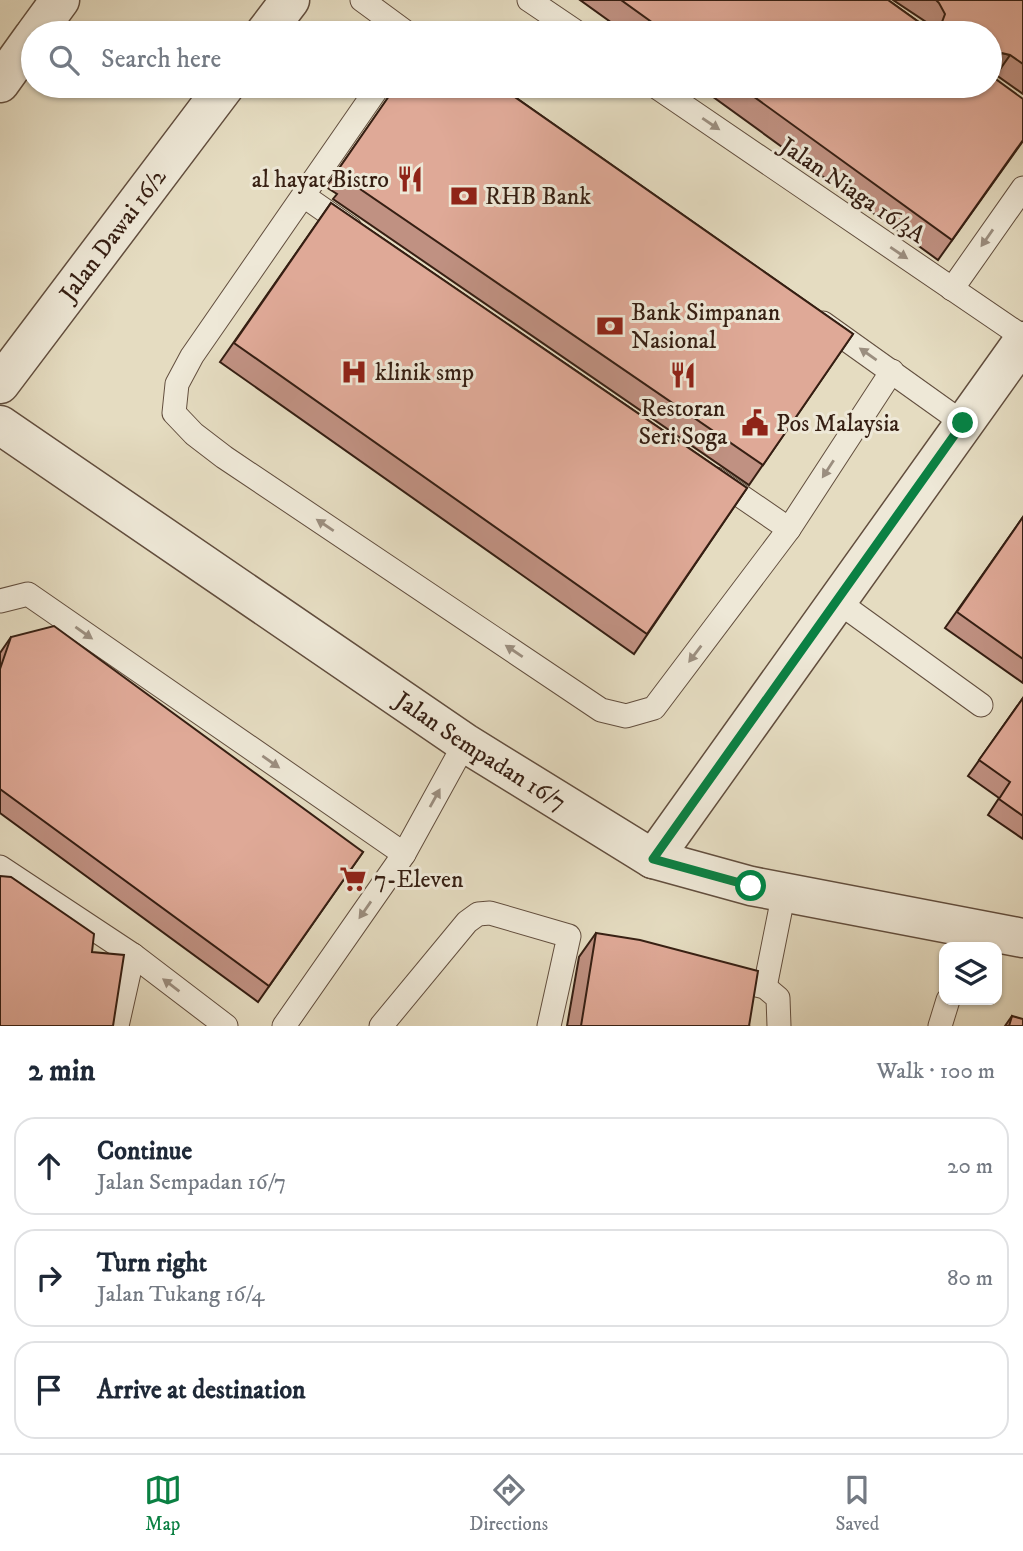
<!DOCTYPE html>
<meta charset="utf-8">
<style>
:root{--surface:#fff;--page:#f2f2f3;--text:#1f2937;--muted:#747a83;--line:#e0e1e3;--accent:#0b8043}
body{margin:0;font-family:"IM FELL DW Pica",serif;background:var(--page);color:var(--text)}
.controls{position:absolute;right:21px;bottom:21px;display:grid;overflow:hidden;border-radius:14px;box-shadow:0 2px 5px #0004}
.controls button{width:63px;height:63px;display:grid;place-items:center;padding:0;border:0;border-bottom:2px solid var(--line);background:var(--surface);color:var(--text);font:35px sans-serif}
.stop{position:absolute;width:21px;height:21px;margin:-16px;border:5px solid #0b8043;border-radius:50%;background:#fff}
.stop.end{background:#0b8043;border-color:#fff;box-shadow:0 2px 7px #0008}
.list{margin:0;padding:0;list-style:none}
h2{display:flex;justify-content:space-between;align-items:center;height:91px;margin:0;padding:0 28px;font-size:30px}
h2 small{font-size:23px;font-weight:400;color:var(--muted)}
.list li{display:grid;grid-template-columns:46px 1fr auto;gap:21px;align-items:center;box-sizing:border-box;height:98px;margin:0 14px 14px;padding:0 14px;border:2px solid var(--line);border-radius:21px}
.list b{display:block;font-size:26px;white-space:nowrap}
.list p{margin:0;font-size:23px;white-space:nowrap;color:var(--muted)}
.list em{font-size:23px;font-style:normal;color:var(--muted)}
.icon{flex:none;width:38px;height:38px;fill:none;stroke:currentColor;stroke-width:2;stroke-linecap:round;stroke-linejoin:round}
.map{position:relative;flex:none;width:1023px;height:1026px;overflow:hidden}
.search{position:absolute;background:var(--surface);box-shadow:0 2px 5px #0004;left:21px;right:21px;top:21px;height:77px;display:flex;align-items:center;gap:18px;box-sizing:border-box;padding:0 24px;border-radius:38px;color:var(--muted);font-size:26px}
.sheet{height:427px;background:var(--surface)}
nav{display:flex;justify-content:space-around;align-items:center;box-sizing:border-box;height:98px;border-top:2px solid var(--line);background:var(--surface);font-size:19px;color:var(--muted)}
nav a{display:grid;justify-items:center;gap:4px}
nav .on{color:var(--accent)}
.map>svg:first-child{display:block}
.lines{fill:none;stroke-linecap:round;stroke-linejoin:round}
.service-casing{stroke:#624e3e;stroke-width:25}
.minor-casing{stroke:#624e3e;stroke-width:41}
.tertiary-casing{stroke:#624e3e;stroke-width:41}
.service{stroke:#eee8d7;stroke-width:23}
.minor{stroke:#eee8d7;stroke-width:38}
.tertiary{stroke:#eee8d7;stroke-width:38}
.wall{fill:#c09182;stroke:#361f13;stroke-width:2}
.shaded-wall{fill:#9c766a;stroke:#361f13;stroke-width:2}
.building{fill:#dfa997;stroke:#361f13;stroke-width:2}
.oneway{fill:#9b8e7f}
.route{stroke:#0b8043;stroke-width:9}
.labels{text-anchor:middle;stroke-width:6;stroke-linejoin:round;paint-order:stroke}
.poi-label{font-size:24px;fill:#361f13;stroke:#eee8d7;text-anchor:start}
.street-label{font-size:24px;fill:#361f13;stroke:#eee8d7}
</style>
<div class="map">
<svg width="1023" height="1026" viewBox="0 0 1023 1026">
<rect width="100%" height="100%" fill="#e5dcc1"/>
<filter id="stains"><feTurbulence type="fractalNoise" baseFrequency=".00286" numOctaves="4"/><feColorMatrix values="0 0 0 0 .2 0 0 0 0 .09 0 0 0 0 .02 0 0 0 .5 -.17"/></filter>
<radialGradient id="worn" r=".72"><stop offset=".6" stop-color="#630" stop-opacity="0"/><stop offset="1" stop-color="#630" stop-opacity=".3"/></radialGradient>
<g class="lines">
<g class="service-casing">
<g id="service">
<polyline points="362,0 407,33"/>
<polyline points="529,0 578,33"/>
<polyline points="379,86 192,356 177,384 174,413 194,434 224,457 601,710 626,716 654,708 789,529 892,371"/>
<polyline points="655,86 1023,337"/>
<polyline points="304,196 350,228"/>
<polyline points="952,289 1023,188"/>
<polyline points="823,323 963,423"/>
<polyline points="716,479 789,529"/>
<polyline points="0,601 28,594 404,854"/>
<polyline points="837,601 981,705"/>
<polyline points="0,867 133,955 226,1026"/>
<polyline points="728,978 765,987 778,998 779,1026"/>
<polyline points="765,987 784,892"/>
<polyline points="117,1026 133,955"/>
<polyline points="284,1026 404,854 465,743"/>
<polyline points="381,1026 467,922 478,914 490,913 569,936 549,1026"/>
<polyline points="940,1026 948,1000"/>
</g>
</g>
<g class="minor-casing">
<g id="minor">
<polyline points="36,33 60,0"/>
<polyline points="0,83 33,37"/>
<polyline points="653,859 1023,341"/>
</g>
</g>
<g class="tertiary-casing">
<g id="tertiary">
<polyline points="265,33 290,0"/>
<path id="s1" d="M 0,384 L 225,86"/>
<path id="s2" d="M 0,425 L 465,743 L 653,859 L 751,886 L 1023,938"/>
</g>
</g>
<use href="#service" class="service"/>
<use href="#minor" class="minor"/>
<use href="#tertiary" class="tertiary"/>
</g>
<g class="wall">
<polygon points="580,0 888,0 923,25 928,27 926,22 893,0 1023,0 1023,94 996,75 991,73 1023,141 938,260 698,86 990,86 990,33 626,33"/>
<polygon points="392,86 499,86 853,334 749,485 333,199 337,194 326,187 391,94"/>
<polygon points="331,203 747,488 634,654 220,362"/>
<polygon points="1023,517 1023,683 945,628"/>
<polygon points="11,637 363,852 258,1002 0,813 0,653"/>
<polygon points="1023,698 1023,839 988,815 999,798 968,776"/>
<polygon points="596,933 749,1026 567,1026 579,957"/>
<polygon points="1012,1016 1023,1026 1005,1026"/>
</g>
<polygon class="shaded-wall" points="1002,53 1010,55 996,75 990,72 990,59"/>
<g class="building">
<polygon points="621,0 888,0 923,25 930,27 942,22 945,14 939,3 936,0 1023,0 1023,64 1010,55 1002,53 991,58 990,61 990,33 667,33"/>
<polygon points="432,28 439,33 428,33"/>
<polygon points="990,70 993,77 1023,99 1023,140 952,240 739,86 990,86"/>
<polygon points="396,86 499,86 853,334 763,465 347,180 351,175 340,167"/>
<polygon points="331,203 747,488 647,634 234,343"/>
<polygon points="1023,517 1023,659 957,612"/>
<polygon points="54,626 363,852 269,986 0,789 0,669 11,637"/>
<polygon points="1023,698 1023,816 999,799 1010,782 979,760"/>
<polygon points="0,876 11,877 94,934 92,952 124,955 113,1026 0,1026"/>
<polygon points="596,933 640,940 758,971 749,1026 581,1026"/>
<polygon points="1012,1016 1023,1019 1023,1026 1009,1026"/>
</g>
<defs><path id="oneway-solid" d="M-6-.8H1V-3.2L6.5 0L1 3.2V.8H-6Z" transform="scale(1.75)"/></defs>
<g class="oneway">
<use href="#oneway-solid" transform="translate(711 124) rotate(34)"/>
<use href="#oneway-solid" transform="translate(987 238) rotate(125)"/>
<use href="#oneway-solid" transform="translate(899 253) rotate(34)"/>
<use href="#oneway-solid" transform="translate(868 354) rotate(-145)"/>
<use href="#oneway-solid" transform="translate(828 469) rotate(123)"/>
<use href="#oneway-solid" transform="translate(325 525) rotate(-146)"/>
<use href="#oneway-solid" transform="translate(84 633) rotate(35)"/>
<use href="#oneway-solid" transform="translate(514 651) rotate(-146)"/>
<use href="#oneway-solid" transform="translate(695 654) rotate(127)"/>
<use href="#oneway-solid" transform="translate(271 762) rotate(35)"/>
<use href="#oneway-solid" transform="translate(435 798) rotate(-61)"/>
<use href="#oneway-solid" transform="translate(365 910) rotate(125)"/>
<use href="#oneway-solid" transform="translate(171 985) rotate(-143)"/>
</g>
<g class="lines">
<polyline class="route" points="751,886 653,859 963,423"/>
</g>
<defs>
<g id="restaurant-bare" transform="scale(2.1)"><path d="M-5-6h1v4h1v-4h1v4h1v-4h1v5L-1.5 .5V6h-2V.5L-5-1ZM5-6V6H3V1.5H1.5Q1.5-4 5-6Z" fill="#8f2418" stroke="#eee8d7" stroke-width="2.5" paint-order="stroke"/></g>
<g id="bank-bare" transform="scale(2.1)"><path d="M-6-4H6V4H-6ZM0-2.3a2.3 2.3 0 1 0 0 4.6a2.3 2.3 0 1 0 0-4.6Z" fill="#8f2418" stroke="#eee8d7" stroke-width="2.5" paint-order="stroke"/></g>
<g id="hospital-bare" transform="scale(2.1)"><path d="M-5-5h3v3.5h4V-5h3V5h-3V1.5h-4V5h-3Z" fill="#8f2418" stroke="#eee8d7" stroke-width="2.5" paint-order="stroke"/></g>
<g id="civic-bare" transform="scale(2.1)"><path d="M-.6-6.5H3V-4.5H.6V-3L4-1V1h2V6H-6V1h2V-1L-.6-3ZM-1.2 2.5V6h2.4V2.5Z" fill="#8f2418" stroke="#eee8d7" stroke-width="2.5" paint-order="stroke"/></g>
<g id="supermarket-bare" transform="scale(2.1)"><path d="M-6-5.5h2.5l.6 2H6L4.5 2H-2.5L-4.4-4H-6ZM-1.5 3.2a1.3 1.3 0 1 0 .1 0ZM3 3.2a1.3 1.3 0 1 0 .1 0Z" fill="#8f2418" stroke="#eee8d7" stroke-width="2.5" paint-order="stroke"/></g>
</defs>
<g fill-rule="evenodd">
<use href="#restaurant-bare" x="410" y="179"/>
<use href="#bank-bare" x="464" y="196"/>
<use href="#bank-bare" x="610" y="326"/>
<use href="#hospital-bare" x="354" y="372"/>
<use href="#restaurant-bare" x="683" y="375"/>
<use href="#civic-bare" x="755" y="423"/>
<use href="#supermarket-bare" x="353" y="879"/>
</g>
<g class="labels">
<g class="poi-label">
<text x="389" y="187" text-anchor="end">al hayat Bistro</text>
<text x="485" y="204">RHB Bank</text>
<text x="631" y="320">Bank Simpanan<tspan x="631" dy="28">Nasional</tspan></text>
<text x="375" y="380">klinik smp</text>
<text x="683" y="416" text-anchor="middle">Restoran<tspan x="683" dy="28">Seri Soga</tspan></text>
<text x="776" y="431">Pos Malaysia</text>
<text x="374" y="887">7-Eleven</text>
</g>
<g class="street-label">
<text transform="translate(853 190) rotate(34)" y="8">Jalan Niaga 16/3A</text>
<text dy="8" stroke="none"><textPath href="#s1" startOffset="187">Jalan Dawai 16/2</textPath></text>
<text dy="8" stroke="none"><textPath href="#s2" startOffset="581">Jalan Sempadan 16/7</textPath></text>
</g>
</g>
<rect width="100%" height="100%" filter="url(#stains)"/>
<rect width="100%" height="100%" fill="url(#worn)"/>
</svg>
<div class="controls">
<button><svg class="icon" aria-label="layers" viewBox="0 0 24 24"><path d="M12 4l9 5-9 5-9-5zM3 14l9 5 9-5"/></svg></button>
</div>
<div class="stop" style="left:751px;top:886px"></div>
<div class="stop end" style="left:963px;top:423px"></div>
<div class="search"><svg class="icon" aria-label="search" viewBox="0 0 24 24"><circle cx="10" cy="10" r="6"/><path d="M15 15l6 6"/></svg>Search here</div>
</div>
<section class="sheet">
<h2>2 min<small>Walk · 100 m</small></h2>
<ul class="list">
<li><svg class="icon" aria-label="ahead" viewBox="0 0 24 24"><path d="M12 20V5M6 11l6-6 6 6"/></svg><div><b>Continue</b><p>Jalan Sempadan 16/7</p></div><em>20 m</em></li>
<li><svg class="icon" aria-label="right" viewBox="0 0 24 24"><path d="M7 20v-9h11M14 6l5 5-5 5"/></svg><div><b>Turn right</b><p>Jalan Tukang 16/4</p></div><em>80 m</em></li>
<li><svg class="icon" aria-label="arrive" viewBox="0 0 24 24"><path d="M6 21V4h12l-3 4 3 4H6"/></svg><div><b>Arrive at destination</b></div></li>
</ul>
</section>
<nav>
<a class="on"><svg class="icon" aria-label="map" viewBox="0 0 24 24"><path d="M3 6l6-2 6 2 6-2v14l-6 2-6-2-6 2zM9 4v14M15 6v14"/></svg>Map</a>
<a><svg class="icon" aria-label="directions" viewBox="0 0 24 24"><path d="M12 3l9 9-9 9-9-9zM9 14v-3h6M13 9l2 2-2 2"/></svg>Directions</a>
<a><svg class="icon" aria-label="saved" viewBox="0 0 24 24"><path d="M7 4h10v16l-5-4-5 4z"/></svg>Saved</a>
</nav>
